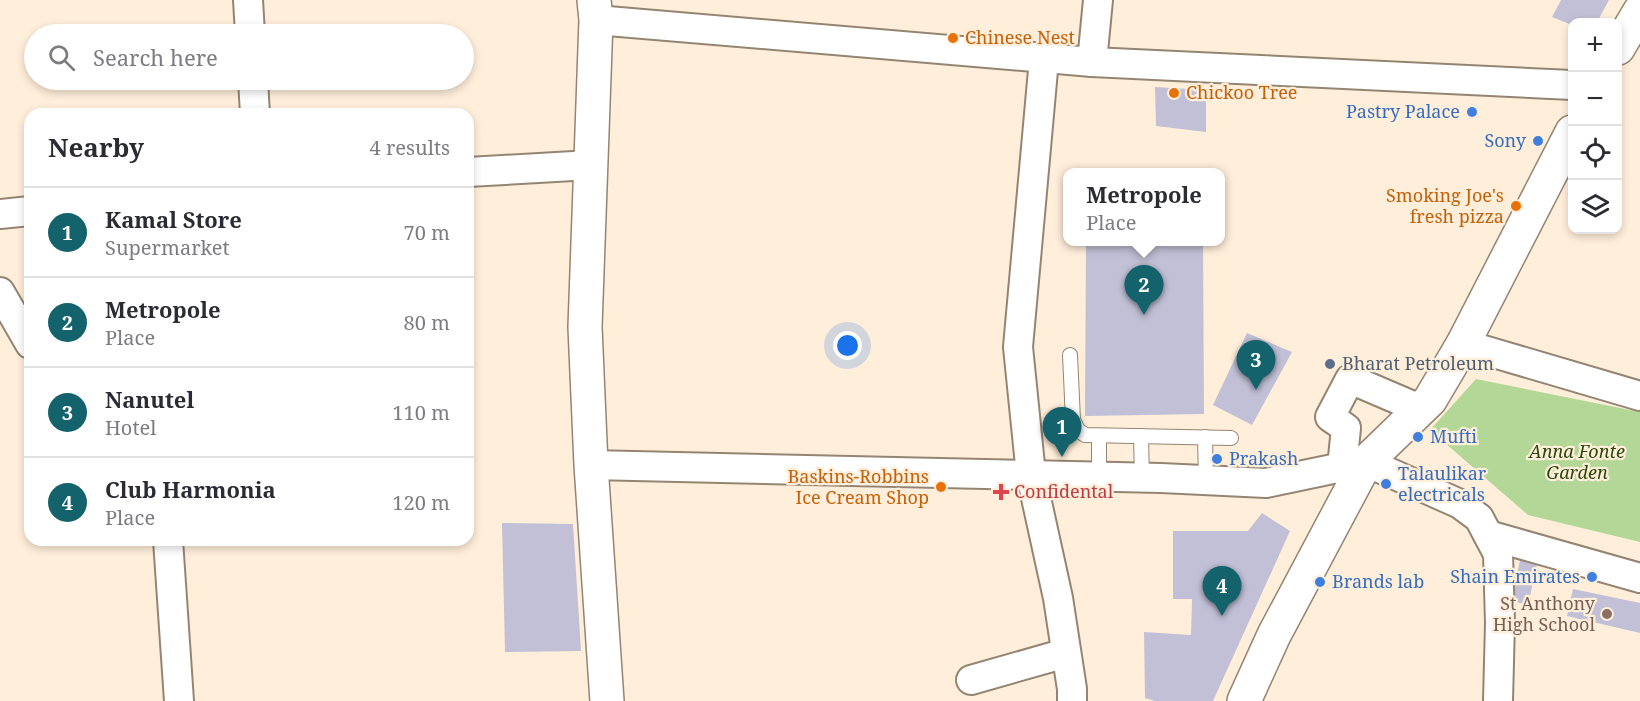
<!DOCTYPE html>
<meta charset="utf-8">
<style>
:root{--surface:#fff;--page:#f2f2f3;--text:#2b2b33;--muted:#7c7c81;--line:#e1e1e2;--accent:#14626b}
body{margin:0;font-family:"Noto Serif",serif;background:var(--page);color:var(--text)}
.controls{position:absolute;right:18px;top:18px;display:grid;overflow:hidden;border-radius:12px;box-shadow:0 3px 9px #0003}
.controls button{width:54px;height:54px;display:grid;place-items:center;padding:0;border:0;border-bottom:2px solid var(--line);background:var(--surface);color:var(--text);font:30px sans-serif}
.you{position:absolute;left:848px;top:346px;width:21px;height:21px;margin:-15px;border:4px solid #fff;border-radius:50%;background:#1a73e8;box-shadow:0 0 0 9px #1a73e833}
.badge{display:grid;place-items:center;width:39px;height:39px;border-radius:50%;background:var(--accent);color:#fff;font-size:20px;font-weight:700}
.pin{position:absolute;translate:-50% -50px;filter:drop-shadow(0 2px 3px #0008)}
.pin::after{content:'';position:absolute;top:32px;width:21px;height:18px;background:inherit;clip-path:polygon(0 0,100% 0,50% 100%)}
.popup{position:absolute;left:1063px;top:168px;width:162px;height:78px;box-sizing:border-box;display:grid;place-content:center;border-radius:12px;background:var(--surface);filter:drop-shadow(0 2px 4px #0005);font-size:20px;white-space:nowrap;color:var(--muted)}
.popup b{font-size:22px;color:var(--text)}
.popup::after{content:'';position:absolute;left:50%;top:100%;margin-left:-12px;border:12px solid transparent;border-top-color:var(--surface)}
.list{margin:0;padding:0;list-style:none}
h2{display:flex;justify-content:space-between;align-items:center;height:78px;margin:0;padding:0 24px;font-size:26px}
h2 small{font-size:20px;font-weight:400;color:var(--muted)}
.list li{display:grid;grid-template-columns:39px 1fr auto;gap:18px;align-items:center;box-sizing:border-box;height:90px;padding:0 24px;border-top:2px solid var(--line)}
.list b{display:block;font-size:22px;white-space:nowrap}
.list p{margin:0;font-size:20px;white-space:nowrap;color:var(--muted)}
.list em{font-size:20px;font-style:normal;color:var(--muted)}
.icon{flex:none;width:33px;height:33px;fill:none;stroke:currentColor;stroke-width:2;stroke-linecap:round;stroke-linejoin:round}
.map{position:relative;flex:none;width:1640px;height:701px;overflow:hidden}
.search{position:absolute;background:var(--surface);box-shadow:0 3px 9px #0003;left:24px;top:24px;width:450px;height:66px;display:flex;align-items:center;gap:15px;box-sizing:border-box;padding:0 21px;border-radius:33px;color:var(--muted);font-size:22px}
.panel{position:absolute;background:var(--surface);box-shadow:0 3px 9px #0003;left:24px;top:108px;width:450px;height:438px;border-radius:18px}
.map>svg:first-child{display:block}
.green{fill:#b2d796}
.building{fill:#c1c0d6}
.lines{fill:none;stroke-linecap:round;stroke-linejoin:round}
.service-casing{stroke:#948573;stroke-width:16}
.minor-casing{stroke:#948573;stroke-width:32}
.secondary-casing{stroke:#948573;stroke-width:36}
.service{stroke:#fff;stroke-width:14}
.minor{stroke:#fff;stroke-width:28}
.secondary{stroke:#fff;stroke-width:33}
.food-dot{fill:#e8710a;stroke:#ffeeda;stroke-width:2}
.shop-dot{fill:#3f7fe0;stroke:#ffeeda;stroke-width:2}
.service-dot{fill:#5c6f8a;stroke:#ffeeda;stroke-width:2}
.health-dot{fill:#e0444e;stroke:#ffeeda;stroke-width:2}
.education-dot{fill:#8d6e63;stroke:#ffeeda;stroke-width:2}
.labels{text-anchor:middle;stroke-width:4.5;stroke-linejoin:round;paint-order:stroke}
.food-label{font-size:18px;fill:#c56008;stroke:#ffeeda;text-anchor:start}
.shop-label{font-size:18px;fill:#366cbe;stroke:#ffeeda;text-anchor:start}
.service-label{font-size:18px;fill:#4e5e75;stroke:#ffeeda;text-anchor:start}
.park-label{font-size:18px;font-style:italic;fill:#2d4a0e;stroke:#ffeeda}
.health-label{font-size:18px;fill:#be3a42;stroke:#ffeeda;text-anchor:start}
.education-label{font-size:18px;fill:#785e54;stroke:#ffeeda;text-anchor:end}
</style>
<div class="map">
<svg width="1640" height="701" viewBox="0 0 1640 701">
<rect width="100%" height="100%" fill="#ffeeda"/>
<polygon class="green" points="1476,379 1640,412 1640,542 1528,515 1430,430"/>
<g class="building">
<polygon points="1561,0 1609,0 1597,22 1572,22 1572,25 1552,17"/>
<polygon points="1155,87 1206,90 1206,132 1156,126"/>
<polygon points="1086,242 1203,242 1204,414 1085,416"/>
<polygon points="1247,333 1292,352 1252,425 1213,405"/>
<polygon points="1262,513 1290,531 1213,701 1155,701 1145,698 1144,632 1191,635 1192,599 1173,599 1173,531 1248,531"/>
<polygon points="502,523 573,524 581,651 505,652"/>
<polygon points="1520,560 1537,564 1528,605 1512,601"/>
<polygon points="1573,589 1640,603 1640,633 1567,616"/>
</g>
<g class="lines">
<g class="service-casing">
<g id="service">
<polyline points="1070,355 1073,420 1078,430 1085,435 1231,438"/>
<polyline points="1099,436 1099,477"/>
<polyline points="1141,436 1142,478"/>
<polyline points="1205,437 1206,480"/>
</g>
</g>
<g class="minor-casing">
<g id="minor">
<polyline points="248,0 250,34"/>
<polyline points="596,20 1092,62 1572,85"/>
<polyline points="1044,59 1018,347 1031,475 1058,598 1072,689 1072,701"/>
<polyline points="1092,62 1098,0"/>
<polyline points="253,80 255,114"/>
<polyline points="468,172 591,165"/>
<polyline points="0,214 30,211"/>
<polyline points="0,292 30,344"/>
<polyline points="1463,344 1640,396"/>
<polyline points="591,465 1161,478 1266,483 1366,462 1460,504 1479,518 1498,554 1500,623 1498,701"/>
<polyline points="1342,467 1346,428 1330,417 1350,379 1420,409"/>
<polyline points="1488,535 1640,578"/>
<polyline points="168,540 179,701"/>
<polyline points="971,680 1066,653"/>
</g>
</g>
<g class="secondary-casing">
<g id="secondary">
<polyline points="594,0 596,20 585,327 591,465 607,701"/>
<polyline points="1618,48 1640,11"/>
<polyline points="1244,701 1274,635 1366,462 1430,400 1463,344 1572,132"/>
</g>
</g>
<use href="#service" class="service"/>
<use href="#minor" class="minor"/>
<use href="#secondary" class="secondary"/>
</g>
<g class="food-dot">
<circle cx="953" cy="38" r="6"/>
<circle cx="1174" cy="93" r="6"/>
<circle cx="1516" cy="206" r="6"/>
<circle cx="941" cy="487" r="6"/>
</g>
<g class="shop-dot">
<circle cx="1472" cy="112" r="6"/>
<circle cx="1538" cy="141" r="6"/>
<circle cx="1418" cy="437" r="6"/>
<circle cx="1217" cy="459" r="6"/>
<circle cx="1386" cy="484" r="6"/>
<circle cx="1592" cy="577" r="6"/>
<circle cx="1320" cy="582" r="6"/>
</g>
<circle class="service-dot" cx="1330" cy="364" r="6"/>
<path class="health-dot" d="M998 483h6v6h6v6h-6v6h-6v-6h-6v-6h6z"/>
<circle class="education-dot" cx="1607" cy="614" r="6"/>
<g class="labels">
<g class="food-label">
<text x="965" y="44">Chinese Nest</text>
<text x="1186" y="99">Chickoo Tree</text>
<text x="1504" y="202" text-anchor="end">Smoking Joe's<tspan x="1504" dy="21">fresh pizza</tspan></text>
<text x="929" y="483" text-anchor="end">Baskins-Robbins<tspan x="929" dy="21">Ice Cream Shop</tspan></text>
</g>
<g class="shop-label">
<text x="1460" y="118" text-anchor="end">Pastry Palace</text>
<text x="1526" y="147" text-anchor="end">Sony</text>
<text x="1430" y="443">Mufti</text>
<text x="1229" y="465">Prakash</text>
<text x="1398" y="480">Talaulikar<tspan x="1398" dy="21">electricals</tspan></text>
<text x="1580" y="583" text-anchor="end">Shain Emirates</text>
<text x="1332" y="588">Brands lab</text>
</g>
<g class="service-label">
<text x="1342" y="370">Bharat Petroleum</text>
</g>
<g class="park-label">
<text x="1577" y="458">Anna Fonte<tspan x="1577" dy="21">Garden</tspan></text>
</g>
<g class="health-label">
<text x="1014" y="498">Confidental</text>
</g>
<g class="education-label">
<text x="1595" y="610">St Anthony<tspan x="1595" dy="21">High School</tspan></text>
</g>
</g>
</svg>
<div class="controls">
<button>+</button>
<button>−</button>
<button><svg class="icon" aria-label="locate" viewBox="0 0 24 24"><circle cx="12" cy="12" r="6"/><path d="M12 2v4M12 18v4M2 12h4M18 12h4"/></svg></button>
<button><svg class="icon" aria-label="layers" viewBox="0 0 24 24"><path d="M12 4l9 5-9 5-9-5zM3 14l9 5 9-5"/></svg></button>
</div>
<div class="you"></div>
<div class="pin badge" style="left:1062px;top:457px">1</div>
<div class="pin badge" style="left:1144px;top:315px">2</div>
<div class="popup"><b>Metropole</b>Place</div>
<div class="pin badge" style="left:1256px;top:390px">3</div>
<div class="pin badge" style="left:1222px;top:616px">4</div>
<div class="search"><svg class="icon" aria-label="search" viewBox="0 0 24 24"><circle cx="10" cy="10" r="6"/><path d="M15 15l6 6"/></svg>Search here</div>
<section class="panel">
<h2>Nearby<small>4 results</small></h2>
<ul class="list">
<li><span class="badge">1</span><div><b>Kamal Store</b><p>Supermarket</p></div><em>70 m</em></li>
<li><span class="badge">2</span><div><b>Metropole</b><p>Place</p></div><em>80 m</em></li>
<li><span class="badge">3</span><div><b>Nanutel</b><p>Hotel</p></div><em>110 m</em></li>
<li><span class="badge">4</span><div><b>Club Harmonia</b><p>Place</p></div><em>120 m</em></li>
</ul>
</section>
</div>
